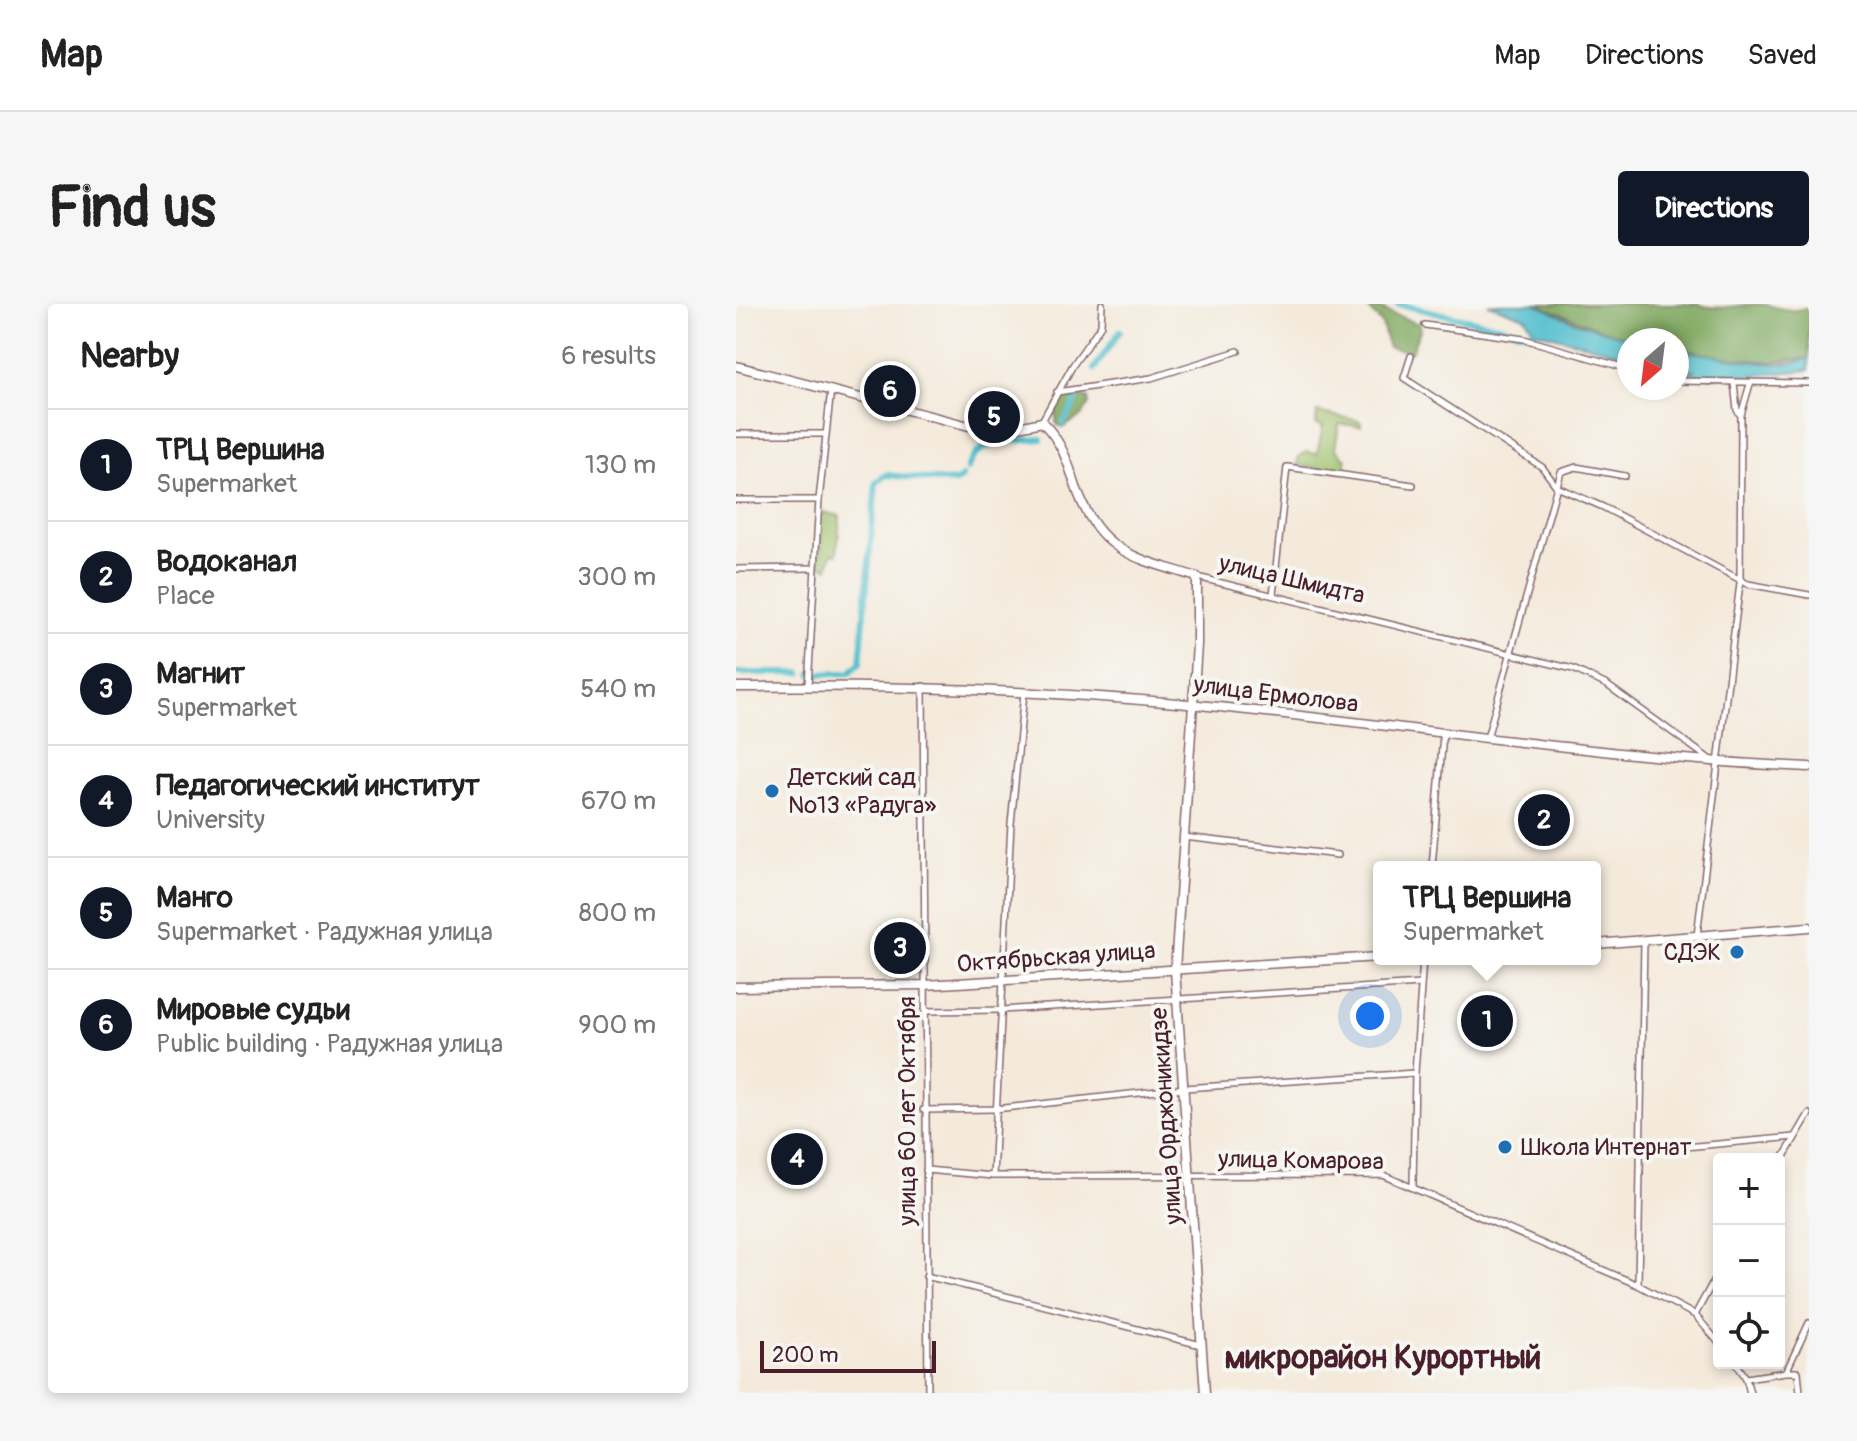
<!DOCTYPE html>
<meta charset="utf-8">
<style>
:root{--surface:#fff;--page:#f6f6f6;--text:#222;--muted:#767676;--line:#e0e0e0;--accent:#111827}
body{margin:0;font-family:Pangolin,sans-serif;background:var(--page);color:var(--text)}
.controls{position:absolute;right:24px;bottom:24px;display:grid;overflow:hidden;border-radius:8px;box-shadow:0 4px 12px #0003}
.controls button{width:72px;height:72px;display:grid;place-items:center;padding:0;border:0;border-bottom:2px solid var(--line);background:var(--surface);color:var(--text);font:40px sans-serif}
.compass{position:absolute;left:881px;top:24px;width:72px;height:72px;border-radius:50%;background:var(--surface);box-shadow:0 4px 12px #0003;rotate:208deg}
.scale{position:absolute;left:24px;bottom:20px;width:176px;box-sizing:border-box;padding-left:8px;border:4px solid #4a1f2b;border-top:0;font-size:22px;line-height:28px;white-space:nowrap;color:#4a1f2b;-webkit-text-stroke:6px #f6f6f2;paint-order:stroke}
.you{position:absolute;left:634px;top:712px;width:28px;height:28px;margin:-20px;border:6px solid #fff;border-radius:50%;background:#1a73e8;box-shadow:0 0 0 12px #1a73e833}
.badge{display:grid;place-items:center;width:52px;height:52px;border-radius:50%;background:var(--accent);color:#fff;font-size:26px;font-weight:700}
.pin{position:absolute;translate:-50% -50%;border:4px solid #fff;box-shadow:0 2px 8px #0006}
.popup{position:absolute;left:637px;top:557px;width:228px;height:104px;box-sizing:border-box;display:grid;place-content:center;border-radius:8px;background:var(--surface);filter:drop-shadow(0 2px 6px #0005);font-size:26px;white-space:nowrap;color:var(--muted)}
.popup b{font-size:30px;color:var(--text)}
.popup::after{content:'';position:absolute;left:50%;top:100%;margin-left:-16px;border:16px solid transparent;border-top-color:var(--surface)}
.list{margin:0;padding:0;list-style:none}
h2{display:flex;justify-content:space-between;align-items:center;height:104px;margin:0;padding:0 32px;font-size:34px}
h2 small{font-size:26px;font-weight:400;color:var(--muted)}
.list li{display:grid;grid-template-columns:52px 1fr auto;gap:24px;align-items:center;box-sizing:border-box;height:112px;padding:0 32px;border-top:2px solid var(--line)}
.list b{display:block;font-size:30px;white-space:nowrap}
.list p{margin:0;font-size:26px;white-space:nowrap;color:var(--muted)}
.list em{font-size:26px;font-style:normal;color:var(--muted)}
.icon{flex:none;width:44px;height:44px;fill:none;stroke:currentColor;stroke-width:2;stroke-linecap:round;stroke-linejoin:round}
.map{position:relative;flex:none;width:1073px;height:1089px;overflow:hidden;border-radius:8px}
header{display:flex;align-items:center;gap:48px;box-sizing:border-box;height:112px;padding:0 40px;background:var(--surface);border-bottom:2px solid var(--line)}
header strong{font-size:38px}
nav{display:flex;gap:44px;margin-inline-start:auto;font-size:28px}
.intro{display:flex;align-items:center;justify-content:space-between;box-sizing:border-box;height:192px;padding:0 48px}
h1{margin:0;font-size:56px}
.button{padding:20px 36px;border-radius:8px;background:var(--accent);color:#fff;font-size:28px;font-weight:700}
main{display:flex;gap:48px;padding:0 48px}
aside{flex:1;background:var(--surface);border-radius:8px;box-shadow:0 4px 12px #0003}
.map>svg:first-child{display:block}
.green{fill:#9fc16a;stroke:#74704a;stroke-width:2}
.forest{fill:#7fa75e;stroke:#646344;stroke-width:2}
.water{fill:#54c0ce;stroke:#4f707c;stroke-width:2}
.lines{fill:none;stroke-linecap:round;stroke-linejoin:round}
.canal{stroke:#54c0ce;stroke-width:6}
.street-casing{stroke:#866669;stroke-width:8}
.secondary-casing{stroke:#866669;stroke-width:11}
.street{stroke:#fff;stroke-width:5}
.secondary{stroke:#fff;stroke-width:8}
.poi-dot{fill:#1f6fb2;stroke:#f6f6f2;stroke-width:3}
.labels{text-anchor:middle;stroke-width:8;stroke-linejoin:round;paint-order:stroke}
.street-label{font-size:24px;fill:#4a1f2b;stroke:#f6f6f2}
.poi-label{font-size:24px;fill:#4a1f2b;stroke:#f6f6f2;text-anchor:start}
.district-label{font-size:32px;font-weight:bold;fill:#4a1f2b;stroke:#f6f6f2}
</style>
<header>
<strong>Map</strong>
<nav><a>Map</a><a>Directions</a><a>Saved</a></nav>
</header>
<div class="intro"><h1>Find us</h1><a class="button">Directions</a></div>
<main>
<aside>
<h2>Nearby<small>6 results</small></h2>
<ul class="list">
<li><span class="badge">1</span><div><b>ТРЦ Вершина</b><p>Supermarket</p></div><em>130 m</em></li>
<li><span class="badge">2</span><div><b>Водоканал</b><p>Place</p></div><em>300 m</em></li>
<li><span class="badge">3</span><div><b>Магнит</b><p>Supermarket</p></div><em>540 m</em></li>
<li><span class="badge">4</span><div><b>Педагогический институт</b><p>University</p></div><em>670 m</em></li>
<li><span class="badge">5</span><div><b>Манго</b><p>Supermarket · Радужная улица</p></div><em>800 m</em></li>
<li><span class="badge">6</span><div><b>Мировые судьи</b><p>Public building · Радужная улица</p></div><em>900 m</em></li>
</ul>
</aside>
<div class="map">
<svg width="1073" height="1089" viewBox="0 0 1073 1089">
<rect width="100%" height="100%" fill="#f6f6f2"/>
<filter id="ink" filterUnits="userSpaceOnUse"><feTurbulence type="fractalNoise" baseFrequency=".0125" numOctaves="2"/><feDisplacementMap in="SourceGraphic" scale="16" xChannelSelector="R" yChannelSelector="G"/><feConvolveMatrix kernelMatrix="1 2 1 2 8 2 1 2 1" color-interpolation-filters="sRGB"/></filter>
<filter id="wash" filterUnits="userSpaceOnUse"><feTurbulence type="fractalNoise" baseFrequency=".006" numOctaves="4" result="noise"/><feDisplacementMap in="SourceGraphic" scale="32" xChannelSelector="R" yChannelSelector="G"/><feGaussianBlur stdDeviation="1.8" result="paint"/><feColorMatrix in="noise" values="0 0 0 0 0 0 0 0 0 0 0 0 0 0 0 0 0 1.4 0 .05"/><feComposite in="paint" operator="in"/></filter>
<g filter="url(#wash)">
<rect width="100%" height="100%" fill="#f4eadb"/>
<g class="green">
<polygon points="581,108 624,117 625,122 603,120 599,145 610,155 609,168 561,161 563,152 570,148 581,150 587,122 580,120"/>
<polygon points="87,208 104,212 101,250 96,249 92,264 83,261"/>
</g>
<g class="forest">
<path d="M 800,0 L 962,0 C 981,8 1003,0 1024,0 C 1041,2 1057,11 1073,2 L 1073,54 L 1036,58 L 969,52 L 959,47 L 941,47 L 941,36 L 889,35 Z"/>
<polygon points="635,1 683,20 685,24 675,48 652,43 646,20 632,4"/>
<polygon points="336,91 352,94 353,100 346,112 326,124 320,119 320,103 326,94"/>
</g>
<g class="water">
<polygon points="752,0 800,0 839,18 895,35 893,52 798,27 789,13"/>
<path d="M 941,47 C 976,47 1039,70 1073,54 L 1073,66 L 1001,73 L 941,73 L 960,66 L 941,65 Z"/>
</g>
<g class="lines">
<g class="canal">
<polyline points="661,0 798,30"/>
<polyline points="358,65 384,27"/>
<polyline points="327,120 340,97"/>
<path d="M 231,165 C 243,132 276,138 305,135"/>
<polyline points="0,369 65,369"/>
<polyline points="75,370 113,369 124,359 140,178 150,171 220,178 226,173"/>
</g>
</g>
</g>
<g filter="url(#ink)">
<g class="lines">
<g class="street-casing">
<g id="street">
<polyline points="689,21 788,35 893,65"/>
<polyline points="675,52 668,74 806,163 821,183 867,203 1012,280 1073,291"/>
<polyline points="941,77 1073,79"/>
<polyline points="321,88 415,74 502,47"/>
<polyline points="1005,111 1014,80"/>
<polyline points="306,117 337,61 365,21 366,0"/>
<polyline points="0,130 89,130"/>
<polyline points="0,196 83,196"/>
<polyline points="0,265 78,264"/>
<polyline points="461,273 837,365 871,381 972,454"/>
<polyline points="537,291 551,163 677,181"/>
<polyline points="72,382 83,196 95,85"/>
<polyline points="187,382 192,1089"/>
<polyline points="751,434 825,168 840,163 889,172"/>
<polyline points="448,533 602,551"/>
<polyline points="696,563 707,430"/>
<polyline points="961,632 1004,279 1005,112 1001,106 998,79"/>
<polyline points="189,707 265,706 685,680"/>
<polyline points="187,806 259,805 448,784 679,769"/>
<polyline points="905,847 1059,833"/>
<polyline points="1043,861 1073,810"/>
<polyline points="190,866 257,872 647,871 902,981 959,1011 983,1039"/>
<polyline points="257,872 275,520 288,389"/>
<polyline points="677,882 679,769 687,655"/>
<polyline points="190,972 465,1041"/>
<polyline points="902,980 908,637"/>
<polyline points="959,1011 983,967"/>
<polyline points="1000,1059 1010,1074 1014,1089"/>
<polyline points="1051,1068 1062,1068 1064,1089"/>
<polyline points="1010,1074 1050,1068 1073,1019"/>
</g>
</g>
<g class="secondary-casing">
<g id="secondary">
<path d="M 0,62 L 237,123 L 263,127 L 306,118 C 325,136 332,158 340,183 C 363,250 400,254 461,273 L 461,341 L 439,666 L 469,1089"/>
<path d="M 0,383 C 148,381 294,386 441,399 C 652,418 861,454 1073,463"/>
<polyline points="859,640 1073,623"/>
<polyline points="0,683 189,681 643,653"/>
</g>
</g>
<use href="#street" class="street"/>
<use href="#secondary" class="secondary"/>
</g>
</g>
<g class="poi-dot">
<circle cx="36" cy="487" r="8"/>
<circle cx="1001" cy="648" r="8"/>
<circle cx="769" cy="843" r="8"/>
</g>
<g class="labels">
<g class="street-label">
<text transform="translate(556 275) rotate(13)" y="8">улица Шмидта</text>
<text transform="translate(540 390) rotate(7)" y="8">улица Ермолова</text>
<text transform="translate(320 653) rotate(-4)" y="8">Октябрьская улица</text>
<text transform="translate(171 807) rotate(-90)" y="8">улица 60 лет Октября</text>
<text transform="translate(430 812) rotate(-94)" y="8">улица Орджоникидзе</text>
<text transform="translate(565 856) rotate(1)" y="8">улица Комарова</text>
</g>
<g class="poi-label">
<text x="52" y="481">Детский сад<tspan x="52" dy="28">№13 «Радуга»</tspan></text>
<text x="985" y="656" text-anchor="end">СДЭК</text>
<text x="785" y="851">Школа Интернат</text>
</g>
<g class="district-label">
<text x="647" y="1064">микрорайон Курортный</text>
</g>
</g>
</svg>
<div class="controls">
<button>+</button>
<button>−</button>
<button><svg class="icon" aria-label="locate" viewBox="0 0 24 24"><circle cx="12" cy="12" r="6"/><path d="M12 2v4M12 18v4M2 12h4M18 12h4"/></svg></button>
</div>
<svg class="compass" viewBox="-18 -18 36 36"><path d="M0-13l5 13h-10z" fill="#e53935"/><path d="M0 13l5-13h-10z" fill="#767676"/></svg>
<div class="scale">200 m</div>
<div class="you"></div>
<div class="pin badge" style="left:751px;top:717px">1</div>
<div class="popup"><b>ТРЦ Вершина</b>Supermarket</div>
<div class="pin badge" style="left:808px;top:516px">2</div>
<div class="pin badge" style="left:164px;top:644px">3</div>
<div class="pin badge" style="left:61px;top:855px">4</div>
<div class="pin badge" style="left:258px;top:113px">5</div>
<div class="pin badge" style="left:154px;top:87px">6</div>
</div>
</main>
